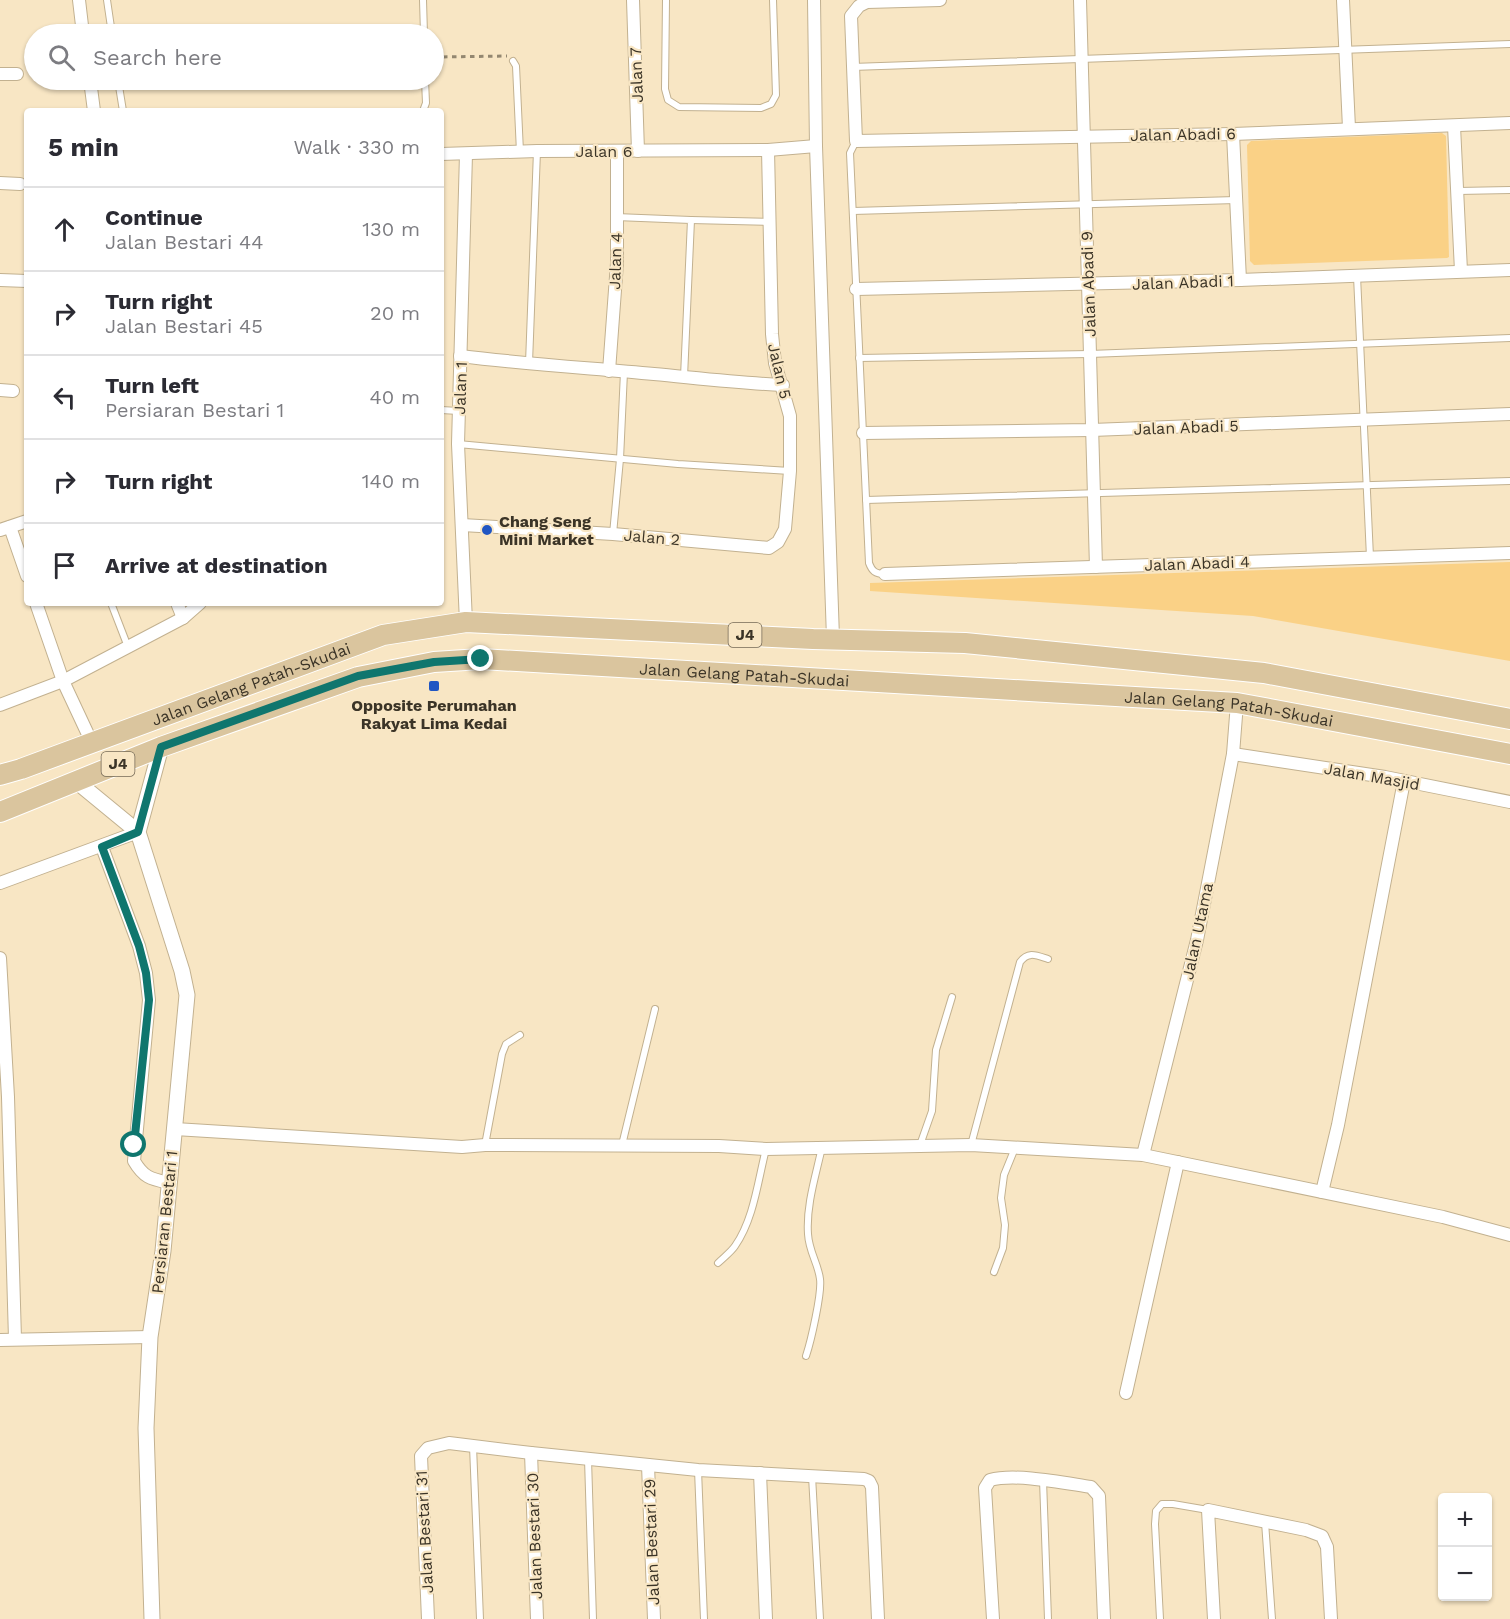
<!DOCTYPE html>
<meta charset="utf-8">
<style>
:root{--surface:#fff;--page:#f7f7f7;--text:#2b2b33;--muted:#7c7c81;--line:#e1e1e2}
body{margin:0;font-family:"Work Sans",sans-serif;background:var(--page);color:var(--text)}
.controls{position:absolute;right:18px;bottom:18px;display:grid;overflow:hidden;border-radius:6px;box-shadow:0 2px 4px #0004}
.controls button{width:54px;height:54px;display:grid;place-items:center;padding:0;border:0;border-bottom:2px solid var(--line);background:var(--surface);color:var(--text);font:30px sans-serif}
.stop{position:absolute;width:18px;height:18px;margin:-14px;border:4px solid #0f766e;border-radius:50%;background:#fff}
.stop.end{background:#0f766e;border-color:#fff;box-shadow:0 2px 6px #0008}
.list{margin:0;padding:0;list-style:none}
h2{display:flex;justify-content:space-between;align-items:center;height:78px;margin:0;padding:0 24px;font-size:26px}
h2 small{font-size:20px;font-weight:400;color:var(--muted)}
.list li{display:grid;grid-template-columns:39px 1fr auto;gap:18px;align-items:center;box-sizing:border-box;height:84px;padding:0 24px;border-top:2px solid var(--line)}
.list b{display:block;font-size:22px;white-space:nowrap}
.list p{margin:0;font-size:20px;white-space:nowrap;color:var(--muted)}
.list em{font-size:20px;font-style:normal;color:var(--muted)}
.icon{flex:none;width:33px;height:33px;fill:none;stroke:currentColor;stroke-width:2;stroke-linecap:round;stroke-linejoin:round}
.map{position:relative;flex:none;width:1510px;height:1619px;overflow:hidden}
.search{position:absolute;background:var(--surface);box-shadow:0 2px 4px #0004;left:24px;top:24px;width:420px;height:66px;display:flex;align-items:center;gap:15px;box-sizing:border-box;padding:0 21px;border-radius:33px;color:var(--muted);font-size:22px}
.panel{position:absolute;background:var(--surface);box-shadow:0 2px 4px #0004;left:24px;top:108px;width:420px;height:498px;border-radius:6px}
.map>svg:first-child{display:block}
.green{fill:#fad186}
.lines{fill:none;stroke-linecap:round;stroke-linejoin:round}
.service-casing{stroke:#c2b190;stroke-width:8}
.minor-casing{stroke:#c2b190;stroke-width:14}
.tertiary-casing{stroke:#c2b190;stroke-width:17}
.primary-casing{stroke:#fff;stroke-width:22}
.path{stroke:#938770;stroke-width:3;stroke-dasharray:4.5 4.5;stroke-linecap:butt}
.service{stroke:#fff;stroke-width:6}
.minor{stroke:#fff;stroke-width:12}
.tertiary{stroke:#fff;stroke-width:15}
.primary{stroke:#dac59e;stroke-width:20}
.route{stroke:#0f766e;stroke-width:8}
.poi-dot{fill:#2056c3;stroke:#f8e6c4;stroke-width:2}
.labels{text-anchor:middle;stroke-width:4.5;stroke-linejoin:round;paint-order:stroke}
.shield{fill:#f8e6c4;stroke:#746956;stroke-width:1.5}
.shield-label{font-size:15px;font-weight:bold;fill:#3b3427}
.street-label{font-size:16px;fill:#3b3427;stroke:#f8e6c4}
.poi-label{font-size:16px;font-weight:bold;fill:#3b3427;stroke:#f8e6c4;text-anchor:start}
</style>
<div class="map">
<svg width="1510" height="1619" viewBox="0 0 1510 1619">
<rect width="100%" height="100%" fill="#f8e6c4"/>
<g class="green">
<polygon points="1442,133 1446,136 1449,257 1447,258 1254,265 1250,261 1247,145 1251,141"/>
<polygon points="1510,562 1510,661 1253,616 870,591 870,583"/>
</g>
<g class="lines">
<g class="service-casing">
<g id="service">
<polyline points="107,0 112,34"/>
<polyline points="423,0 424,34"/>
<polyline points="666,0 665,89 668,100 679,107 761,108 771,104 776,95 773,0"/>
<polyline points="337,34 424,32"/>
<polyline points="513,61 516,66 520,152"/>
<polyline points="852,67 1510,44"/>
<polyline points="118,80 123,111"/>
<polyline points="423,111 426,103 425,80"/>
<path d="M 856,141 L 850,153 L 869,563 C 872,571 875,574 885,574"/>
<polyline points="1458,191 1510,190"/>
<polyline points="853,211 1236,200"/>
<polyline points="616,217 691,220 684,377"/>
<polyline points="691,220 769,222"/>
<polyline points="1357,276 1370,557"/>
<polyline points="859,358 1090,354 1510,338"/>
<polyline points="529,363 537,151"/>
<polyline points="441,410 459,411"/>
<polyline points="458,444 678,464 790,471"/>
<polyline points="866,500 1510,481"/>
<polyline points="613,534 620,459 624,372"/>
<polyline points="111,603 128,647"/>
<polyline points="485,1145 502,1054 506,1044 520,1035"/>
<polyline points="622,1145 655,1009"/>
<polyline points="920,1145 932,1111 936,1050 952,997"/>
<path d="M 971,1145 L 1020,962 C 1028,951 1036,955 1048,959"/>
<path d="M 718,1263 C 724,1257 731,1252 735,1246 C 754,1219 758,1180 766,1149"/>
<polyline points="994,1272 1003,1248 1005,1225 1001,1198 1004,1175 1015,1148"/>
<path d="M 806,1356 C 811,1341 822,1293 820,1279 C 818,1263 809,1252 808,1234 C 806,1205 816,1175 822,1147"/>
<polyline points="473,1446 480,1619"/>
<polyline points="588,1459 593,1619"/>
<polyline points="698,1470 704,1619"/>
<polyline points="812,1476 820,1619"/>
<polyline points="1043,1480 1048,1619"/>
<polyline points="1265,1522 1272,1619"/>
<polyline points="1160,1619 1155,1524 1156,1511 1162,1504 1173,1504 1208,1510"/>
</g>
</g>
<g class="minor-casing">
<g id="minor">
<polyline points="79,0 83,34"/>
<polyline points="633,0 638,151"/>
<polyline points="814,0 816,146 833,638"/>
<polyline points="940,0 867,2 859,6 851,16 856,141 1233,134 1510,123"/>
<polyline points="1080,0 1096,567"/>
<polyline points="1343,0 1349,128"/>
<polyline points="0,74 17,74"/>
<polyline points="90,80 94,111"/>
<polyline points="1454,126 1461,271"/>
<polyline points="1233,134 1240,280"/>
<polyline points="441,154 537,151 768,150 816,146"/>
<polyline points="0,183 20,184"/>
<polyline points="0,280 27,281"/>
<polyline points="856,289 1240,280 1510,270"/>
<path d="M 460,356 C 525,364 589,368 654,374 C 697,378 739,383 783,385"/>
<polyline points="609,371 617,263 617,151"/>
<polyline points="0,390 13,391"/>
<polyline points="863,433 1092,430 1510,414"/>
<polyline points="462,525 613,534 769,548 778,542 785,529 790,471 790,416 775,363 772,334 768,150"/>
<polyline points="10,527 27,576"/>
<polyline points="0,530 27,521"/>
<polyline points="885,574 1510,553"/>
<polyline points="36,603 63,681 92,743"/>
<polyline points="177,603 183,618"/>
<polyline points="466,622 458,444 466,154"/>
<polyline points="0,705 63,681 183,618 200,603"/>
<polyline points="1233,754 1385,777 1510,802"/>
<path d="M 102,847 L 139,946 L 146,973 L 149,1000 L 134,1161 C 144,1178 151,1179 169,1183"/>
<polyline points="0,883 138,832"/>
<polyline points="0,958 8,1097 15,1339"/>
<polyline points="175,1129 462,1147 485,1145 719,1146 766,1149 971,1145 1143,1155 1443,1217 1510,1235"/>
<polyline points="1143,1155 1197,940 1233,754 1237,703"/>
<polyline points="1322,1192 1338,1125 1404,781"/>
<polyline points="0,1340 150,1337"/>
<polyline points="1126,1393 1178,1162"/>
<polyline points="531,1453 537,1619"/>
<polyline points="648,1465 654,1619"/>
<polyline points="760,1473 766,1619"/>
<polyline points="428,1619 421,1456 428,1448 449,1443 531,1453 698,1470 864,1479 869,1481 872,1487 878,1619"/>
<path d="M 993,1619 L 985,1488 L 990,1480 C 1016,1473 1064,1483 1091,1487 L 1099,1496 L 1104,1619"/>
<polyline points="1214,1619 1208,1510 1306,1530 1322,1536 1327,1547 1331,1619"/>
</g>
</g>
<g class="tertiary-casing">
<g id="tertiary">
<polyline points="76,781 138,832"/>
<polyline points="152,1619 146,1428 150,1337 163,1251 187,995 182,971 138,832 161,747"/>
</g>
</g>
<g class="primary-casing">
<g id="primary">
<path id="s1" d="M 0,775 L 21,769 L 383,635 L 466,622 L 813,639 L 965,643 L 1264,673 L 1510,719"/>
<path id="s2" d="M 0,812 L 161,747 L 358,677 L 434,662 L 481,659 L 1237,703 L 1510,754"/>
</g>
</g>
<polyline class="path" points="434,57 507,56"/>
<use href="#service" class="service"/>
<use href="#minor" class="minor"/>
<use href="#tertiary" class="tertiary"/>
<use href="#primary" class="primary"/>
</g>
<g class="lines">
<polyline class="route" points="134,1145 149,1000 146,973 139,946 102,847 138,832 161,747 358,676 434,662 481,659"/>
</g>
<g class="poi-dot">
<circle cx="487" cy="530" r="6"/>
<rect x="428" y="680" width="12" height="12" rx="3"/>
</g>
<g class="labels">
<g class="shield">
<rect x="728.5" y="623" width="33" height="24" rx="4.5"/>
<rect x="101.5" y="752" width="33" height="24" rx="4.5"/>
</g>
<g class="shield-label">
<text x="745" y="640">J4</text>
<text x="118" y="769">J4</text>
</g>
<g class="street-label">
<text transform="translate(636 75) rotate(-92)" y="6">Jalan 7</text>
<text transform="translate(1183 134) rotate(-1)" y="6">Jalan Abadi 6</text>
<text x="604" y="157">Jalan 6</text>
<text transform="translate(615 261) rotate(-88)" y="6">Jalan 4</text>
<text transform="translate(1183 282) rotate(-2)" y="6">Jalan Abadi 1</text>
<text transform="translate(1088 284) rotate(-92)" y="6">Jalan Abadi 9</text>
<text transform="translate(780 371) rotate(77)" y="6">Jalan 5</text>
<text transform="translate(460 388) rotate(-88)" y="6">Jalan 1</text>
<text transform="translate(1186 427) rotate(-2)" y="6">Jalan Abadi 5</text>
<text transform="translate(652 537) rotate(5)" y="6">Jalan 2</text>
<text transform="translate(1197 563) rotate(-2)" y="6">Jalan Abadi 4</text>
<text dy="6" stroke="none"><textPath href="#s2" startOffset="771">Jalan Gelang Patah-Skudai</textPath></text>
<text dy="6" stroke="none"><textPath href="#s1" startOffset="267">Jalan Gelang Patah-Skudai</textPath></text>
<text dy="6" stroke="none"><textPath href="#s2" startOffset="1257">Jalan Gelang Patah-Skudai</textPath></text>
<text transform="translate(1372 776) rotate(10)" y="6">Jalan Masjid</text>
<text transform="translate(1197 931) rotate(-78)" y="6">Jalan Utama</text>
<text transform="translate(164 1222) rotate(-84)" y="6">Persiaran Bestari 1</text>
<text transform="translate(424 1532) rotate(-93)" y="6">Jalan Bestari 31</text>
<text transform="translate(534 1536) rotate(-92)" y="6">Jalan Bestari 30</text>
<text transform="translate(651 1542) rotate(-92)" y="6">Jalan Bestari 29</text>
</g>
<g class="poi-label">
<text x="499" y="527">Chang Seng<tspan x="499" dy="18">Mini Market</tspan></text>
<text x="434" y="711" text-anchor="middle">Opposite Perumahan<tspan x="434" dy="18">Rakyat Lima Kedai</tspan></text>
</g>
</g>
</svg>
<div class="controls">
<button>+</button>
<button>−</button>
</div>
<div class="stop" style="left:134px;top:1145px"></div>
<div class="stop end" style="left:481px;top:659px"></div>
<div class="search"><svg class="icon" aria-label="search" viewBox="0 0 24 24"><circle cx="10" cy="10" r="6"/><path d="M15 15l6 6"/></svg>Search here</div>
<section class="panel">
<h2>5 min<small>Walk · 330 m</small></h2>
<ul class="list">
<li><svg class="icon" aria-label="ahead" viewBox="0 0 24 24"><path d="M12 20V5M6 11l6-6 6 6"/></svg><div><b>Continue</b><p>Jalan Bestari 44</p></div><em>130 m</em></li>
<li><svg class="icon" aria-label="right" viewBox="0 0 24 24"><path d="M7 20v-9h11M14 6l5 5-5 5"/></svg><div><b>Turn right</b><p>Jalan Bestari 45</p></div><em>20 m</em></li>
<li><svg class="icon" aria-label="left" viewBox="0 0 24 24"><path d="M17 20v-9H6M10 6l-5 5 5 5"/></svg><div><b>Turn left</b><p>Persiaran Bestari 1</p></div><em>40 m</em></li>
<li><svg class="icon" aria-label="right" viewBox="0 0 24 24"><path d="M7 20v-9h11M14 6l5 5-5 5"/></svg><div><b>Turn right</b></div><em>140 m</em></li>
<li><svg class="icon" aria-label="arrive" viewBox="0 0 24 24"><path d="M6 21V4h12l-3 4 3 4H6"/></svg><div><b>Arrive at destination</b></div></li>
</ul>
</section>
</div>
